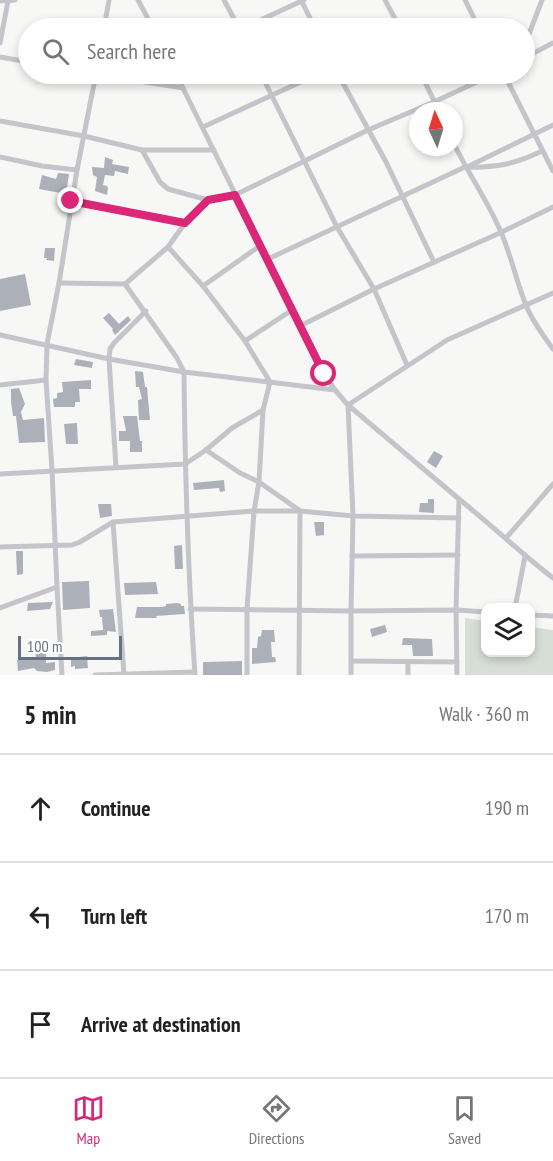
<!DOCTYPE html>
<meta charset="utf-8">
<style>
:root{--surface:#fff;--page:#f2f2f2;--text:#222;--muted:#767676;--line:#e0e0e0;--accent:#db2777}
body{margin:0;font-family:"PT Sans Narrow",sans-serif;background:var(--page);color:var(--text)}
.controls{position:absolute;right:18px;bottom:18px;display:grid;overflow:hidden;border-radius:12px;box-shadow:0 3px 9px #0003}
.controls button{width:54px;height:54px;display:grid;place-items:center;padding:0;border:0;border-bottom:2px solid var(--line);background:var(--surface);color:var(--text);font:30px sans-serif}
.compass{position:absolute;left:409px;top:102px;width:54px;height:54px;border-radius:50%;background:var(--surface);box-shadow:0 3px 9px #0003;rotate:356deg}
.scale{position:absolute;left:18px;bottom:15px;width:104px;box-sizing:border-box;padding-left:6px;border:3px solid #677185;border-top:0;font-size:16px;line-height:21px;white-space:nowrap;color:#677185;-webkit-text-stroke:4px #fff;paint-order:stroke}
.stop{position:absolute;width:18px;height:18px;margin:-14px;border:4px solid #db2777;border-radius:50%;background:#fff}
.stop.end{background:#db2777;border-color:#fff;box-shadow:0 2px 6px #0008}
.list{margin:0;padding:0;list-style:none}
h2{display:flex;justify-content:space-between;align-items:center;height:78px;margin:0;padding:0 24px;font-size:26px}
h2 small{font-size:20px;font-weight:400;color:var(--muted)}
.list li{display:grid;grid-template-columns:39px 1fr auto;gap:18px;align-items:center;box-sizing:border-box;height:108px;padding:0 24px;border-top:2px solid var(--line)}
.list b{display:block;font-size:22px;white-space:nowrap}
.list em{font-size:20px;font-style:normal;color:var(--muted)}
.icon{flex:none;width:33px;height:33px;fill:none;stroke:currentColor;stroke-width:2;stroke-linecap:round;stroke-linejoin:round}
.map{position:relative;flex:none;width:553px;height:675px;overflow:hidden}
.search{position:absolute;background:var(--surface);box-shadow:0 3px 9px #0003;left:18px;right:18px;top:18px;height:66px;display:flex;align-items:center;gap:15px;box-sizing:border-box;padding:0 21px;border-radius:33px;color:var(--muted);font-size:22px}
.sheet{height:402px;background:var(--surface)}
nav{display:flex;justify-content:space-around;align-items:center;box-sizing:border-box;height:84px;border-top:2px solid var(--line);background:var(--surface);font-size:16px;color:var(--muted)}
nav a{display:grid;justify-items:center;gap:3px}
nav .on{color:var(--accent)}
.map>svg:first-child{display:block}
.green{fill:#d7ded6}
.building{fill:#acb1b9}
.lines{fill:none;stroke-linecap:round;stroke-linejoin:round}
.street{stroke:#c3c5ca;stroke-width:5}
.route{stroke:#db2777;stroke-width:8}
</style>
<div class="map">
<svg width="553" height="675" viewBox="0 0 553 675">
<rect width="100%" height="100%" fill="#f7f7f5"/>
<polygon class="green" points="465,618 485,621 486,652 530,652 531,627 553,630 553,675 465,675"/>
<g class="building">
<polygon points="105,157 113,160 112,164 129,167 128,174 115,171 114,176 105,175 103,185 107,186 108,188 107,195 95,191 97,177 93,175 92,167 104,168"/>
<polygon points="58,173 69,174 66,194 39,189 42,175 56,179"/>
<polygon points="45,248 55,248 54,261 46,260 47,258 44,258"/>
<polygon points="25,274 31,305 0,311 0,279"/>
<polygon points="109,313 119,324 128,316 131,320 115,335 112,330 113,329 103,318"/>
<polygon points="76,359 93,362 92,368 74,365"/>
<polygon points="135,371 143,372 145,387 147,387 150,420 139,420 138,400 142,399 139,387 136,387"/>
<polygon points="91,380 91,389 79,389 80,402 75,402 75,407 54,407 53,399 57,398 57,393 63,392 62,382"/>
<polygon points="19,388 25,404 21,412 23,420 44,418 45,442 19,443 16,416 13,416 11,402 11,389"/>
<polygon points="123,416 137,416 140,441 142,441 142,452 130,452 130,441 119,441 119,431 126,431"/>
<polygon points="77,423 78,444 66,444 64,424"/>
<polygon points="434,451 443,456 436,468 427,462"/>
<polygon points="224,480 225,491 220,492 219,488 194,490 193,483"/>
<polygon points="428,499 434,499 434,513 419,512 420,503 428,503"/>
<polygon points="98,504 111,504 112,516 100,518"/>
<polygon points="314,522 324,522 324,535 316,536"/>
<polygon points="182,545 183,569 175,569 174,546"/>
<polygon points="16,551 23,551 23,574 17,575"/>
<polygon points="89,581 90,608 63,610 62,582"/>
<polygon points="156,582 158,594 125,595 124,583"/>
<polygon points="53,602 50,609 27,611 28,603"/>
<polygon points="177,603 181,604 181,606 184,606 185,614 156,616 157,618 135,618 137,607 162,607 166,606 166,604"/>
<polygon points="113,609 116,632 107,631 107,635 91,636 91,631 103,630 102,617 100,617 99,610"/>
<polygon points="385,625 387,632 372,637 370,629"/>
<polygon points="262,630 274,630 275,642 271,642 272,657 275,657 276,662 252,664 252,648 257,648 258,637 261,636"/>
<polygon points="403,638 432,639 433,656 413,656 412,645 402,645"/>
<polygon points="35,651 46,652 46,663 55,662 55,670 47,672 37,671 34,668 18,671 17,660 36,657"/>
<polygon points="87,656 88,668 75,669 75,666 71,667 71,658"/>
<polygon points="242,661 242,675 203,675 203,662"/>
</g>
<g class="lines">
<g class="street">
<polyline points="138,0 153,28"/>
<polyline points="224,0 239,28"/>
<polyline points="301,0 315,28"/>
<polyline points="385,0 400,28"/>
<polyline points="465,0 479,28"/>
<polyline points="0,1 15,0"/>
<polyline points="104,28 109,0"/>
<polyline points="243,28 304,0"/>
<polyline points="0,43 8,1"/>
<polyline points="524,47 542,0"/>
<polyline points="0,57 28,62"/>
<polyline points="524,58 553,43"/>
<polyline points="94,74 183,88"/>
<polyline points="176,74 324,374 335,390 348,405 459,499 456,610 457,675"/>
<polyline points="261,74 337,227 374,289 407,365"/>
<polyline points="338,74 386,162 434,262"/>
<polyline points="421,74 439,111"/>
<polyline points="504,74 553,171"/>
<polyline points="0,121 84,136 142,150 214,150"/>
<polyline points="203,127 318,74"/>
<path d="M 454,144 C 468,173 487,200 500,230 C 511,254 516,281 526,305 C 532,321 543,335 553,349"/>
<polyline points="142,150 160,182 168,189 208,200"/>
<polyline points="0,157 42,166 77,170"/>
<polyline points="467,167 553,125"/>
<polyline points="71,201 185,223"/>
<path d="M 268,259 L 465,167 C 496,168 515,164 542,151"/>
<polyline points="59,283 125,284 168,247 185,223 208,200 235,195 368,130 434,102 494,74"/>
<path d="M 125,284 L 177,358 L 184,372 C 185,473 188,574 195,675"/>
<polyline points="203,286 261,245"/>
<polyline points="300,326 374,289 502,232 553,207"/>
<polyline points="0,335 109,359 184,372 335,390"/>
<polyline points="245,341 292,310"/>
<polyline points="0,385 46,380"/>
<polyline points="206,450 240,473 259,482 299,510"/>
<polyline points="116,467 109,359 110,349 114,343 146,311"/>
<polyline points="0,474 185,464 206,450 232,428 263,410 270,382 245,341 203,286 168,247"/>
<path d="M 459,499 C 491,525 521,553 553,578"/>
<polyline points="113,522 124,675"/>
<polyline points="506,538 553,484"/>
<polyline points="0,547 72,545 80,542 113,522 254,511 300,511 353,516 459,518"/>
<polyline points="352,556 458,555"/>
<polyline points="0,608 57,587"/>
<polyline points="515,608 525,556"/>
<polyline points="190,609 351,611 456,610 486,612"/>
<polyline points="530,615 553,616"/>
<polyline points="351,661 457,662"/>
<polyline points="62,675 57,587 52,470 46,380 47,344 59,283 77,170 96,74"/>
<polyline points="95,675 195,672"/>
<polyline points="247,675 247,609 254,511 259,482 263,410"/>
<polyline points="299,675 300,511"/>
<polyline points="351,675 351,611 353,516 348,405 447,340 553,293"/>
<polyline points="408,675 408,662"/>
</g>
</g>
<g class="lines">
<polyline class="route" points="71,201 185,223 208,200 235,195 324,374"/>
</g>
</svg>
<div class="controls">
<button><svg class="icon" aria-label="layers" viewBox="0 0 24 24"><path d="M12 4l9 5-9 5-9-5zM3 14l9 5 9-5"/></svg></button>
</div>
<svg class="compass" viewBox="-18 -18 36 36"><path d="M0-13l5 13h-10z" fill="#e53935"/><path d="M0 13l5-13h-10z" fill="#767676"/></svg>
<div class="scale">100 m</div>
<div class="stop" style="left:324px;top:374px"></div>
<div class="stop end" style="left:71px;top:201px"></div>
<div class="search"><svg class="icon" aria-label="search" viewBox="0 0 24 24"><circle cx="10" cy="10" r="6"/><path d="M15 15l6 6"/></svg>Search here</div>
</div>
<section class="sheet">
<h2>5 min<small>Walk · 360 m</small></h2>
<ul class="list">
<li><svg class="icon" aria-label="ahead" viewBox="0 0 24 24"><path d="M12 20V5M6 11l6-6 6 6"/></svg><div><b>Continue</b></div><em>190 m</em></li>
<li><svg class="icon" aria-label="left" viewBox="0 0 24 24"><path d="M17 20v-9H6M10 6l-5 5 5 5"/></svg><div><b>Turn left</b></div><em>170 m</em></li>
<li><svg class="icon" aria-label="arrive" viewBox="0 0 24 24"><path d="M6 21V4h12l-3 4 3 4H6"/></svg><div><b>Arrive at destination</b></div></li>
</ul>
</section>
<nav>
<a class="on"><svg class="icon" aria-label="map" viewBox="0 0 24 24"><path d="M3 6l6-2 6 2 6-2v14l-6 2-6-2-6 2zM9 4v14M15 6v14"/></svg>Map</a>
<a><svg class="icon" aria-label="directions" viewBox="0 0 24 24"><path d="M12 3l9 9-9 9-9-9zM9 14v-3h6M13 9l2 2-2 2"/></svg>Directions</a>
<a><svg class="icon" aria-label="saved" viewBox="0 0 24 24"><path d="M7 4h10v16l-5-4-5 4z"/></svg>Saved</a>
</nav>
